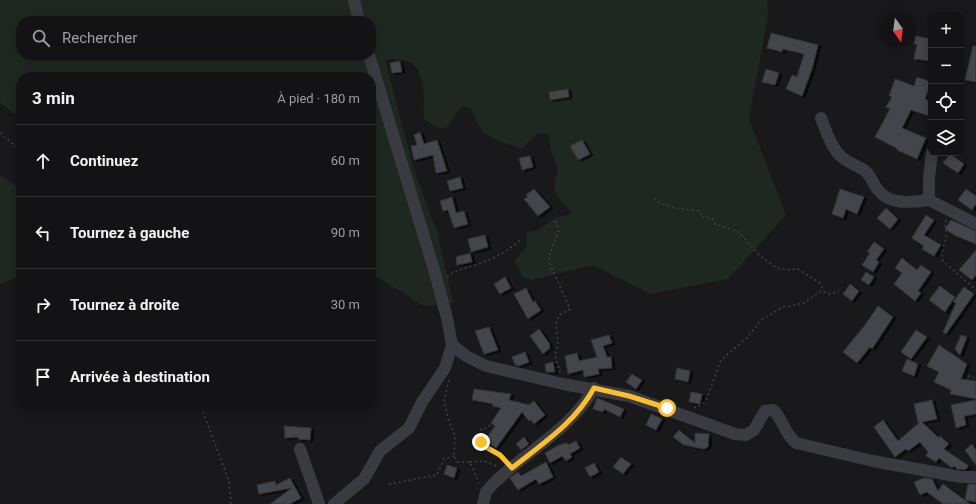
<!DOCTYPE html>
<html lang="fr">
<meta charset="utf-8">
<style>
:root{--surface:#131315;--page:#202022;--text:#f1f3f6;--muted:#9d9ea0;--line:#323234}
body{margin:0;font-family:Roboto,sans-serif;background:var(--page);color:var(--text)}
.controls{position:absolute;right:12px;top:12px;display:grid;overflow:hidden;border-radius:8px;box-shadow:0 2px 10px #0003}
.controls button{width:36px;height:36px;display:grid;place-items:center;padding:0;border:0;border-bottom:1px solid var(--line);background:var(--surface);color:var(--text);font:20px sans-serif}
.compass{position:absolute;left:880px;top:12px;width:36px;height:36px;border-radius:50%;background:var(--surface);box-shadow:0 2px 10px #0003;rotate:166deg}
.stop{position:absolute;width:12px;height:12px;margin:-9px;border:3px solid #ffbe2e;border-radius:50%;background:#fff}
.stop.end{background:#ffbe2e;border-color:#fff;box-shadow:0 1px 4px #0008}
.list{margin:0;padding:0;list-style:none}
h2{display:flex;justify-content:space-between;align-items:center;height:52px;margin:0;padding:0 16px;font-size:17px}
h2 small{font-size:13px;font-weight:400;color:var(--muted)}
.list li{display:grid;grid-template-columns:26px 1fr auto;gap:12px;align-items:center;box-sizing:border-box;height:72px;padding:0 16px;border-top:1px solid var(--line)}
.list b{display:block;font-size:15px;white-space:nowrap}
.list em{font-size:13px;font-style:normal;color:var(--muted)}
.icon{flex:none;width:22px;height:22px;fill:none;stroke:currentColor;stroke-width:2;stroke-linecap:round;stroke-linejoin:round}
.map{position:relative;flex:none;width:976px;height:504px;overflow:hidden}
.search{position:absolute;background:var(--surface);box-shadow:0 2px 10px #0003;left:16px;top:16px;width:360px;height:44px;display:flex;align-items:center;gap:10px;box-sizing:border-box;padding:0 14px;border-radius:16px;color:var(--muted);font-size:15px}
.panel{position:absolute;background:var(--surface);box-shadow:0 2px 10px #0003;left:16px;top:72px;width:360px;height:340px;border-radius:16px}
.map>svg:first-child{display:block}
.green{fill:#1e2720;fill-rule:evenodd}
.building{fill:#434449;stroke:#333338;filter:url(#shadow)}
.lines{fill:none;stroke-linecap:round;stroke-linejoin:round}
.path{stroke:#404248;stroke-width:1.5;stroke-dasharray:2 3;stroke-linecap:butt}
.minor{stroke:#3a3b41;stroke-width:12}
.route{stroke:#ffbe2e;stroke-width:5}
</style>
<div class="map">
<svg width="976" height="504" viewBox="0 0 976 504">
<defs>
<filter id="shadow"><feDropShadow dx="3" dy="1.5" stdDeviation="0" flood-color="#0009"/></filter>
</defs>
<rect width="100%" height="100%" fill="#19191c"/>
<g class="green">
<path d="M 0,0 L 767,0 L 768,16 L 749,119 L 786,215 L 728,279 L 650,294 L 593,265 L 532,280 L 522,277 L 515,261 L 527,246 L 527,232 L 539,230 L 555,218 L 571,214 L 571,211 C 558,197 549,192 558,172 L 551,150 L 549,134 L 538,133 L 521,149 C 509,143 489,140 481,130 C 477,124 474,115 471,109 L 464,106 C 445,119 453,141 424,119 C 423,88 428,53 385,60 L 415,173 L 438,234 L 453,303 L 424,306 L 371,273 L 371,77 L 21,77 L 21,118 L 0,103 ZM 21,21 L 371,21 L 371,55 L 21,55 Z"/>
<polygon points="0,175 16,186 21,194 21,276 0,284"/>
</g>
<g class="building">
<polygon points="771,33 818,45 812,69 802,96 786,89 792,75 797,77 804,54 783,49 782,52 767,48"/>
<polygon points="916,36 931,39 931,61 914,59 917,44 914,44"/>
<polygon points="973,46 976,46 976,82 965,80"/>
<polygon points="400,61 402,72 392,73 390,63"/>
<polygon points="766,69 779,73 775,85 762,82"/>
<polygon points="917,77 931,82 925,99 931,102 931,109 929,116 911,110 902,128 926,138 917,159 897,150 898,149 875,137 890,109 886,107 892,97 889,96 895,79 914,86"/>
<polygon points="568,89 569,97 550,100 549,92"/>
<polygon points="420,132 424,144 437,140 447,171 436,173 433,155 414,160 411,146 417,145 414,135"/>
<polygon points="582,140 590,154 578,160 570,146"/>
<polygon points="950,154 964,164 958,173 943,163"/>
<polygon points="530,156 533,167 522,170 519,158"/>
<polygon points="460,177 463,188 450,191 447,181"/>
<polygon points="534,189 550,207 538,216 524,199 528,197 526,195"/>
<polygon points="840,189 864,197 857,214 846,209 843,218 832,214"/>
<polygon points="966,189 976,196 976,204 972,210 958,200"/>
<polygon points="452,197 456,213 464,211 468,224 454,228 448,210 443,211 440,201"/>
<polygon points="886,208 898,219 890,229 877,218"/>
<polygon points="926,215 934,220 924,235 941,245 934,256 922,249 924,246 912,238"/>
<polygon points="951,220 976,231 976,244 956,236 945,229"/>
<polygon points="485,235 488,247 471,252 468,239"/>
<polygon points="874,242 884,249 876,260 879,262 873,272 862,265 870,253 867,252"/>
<polygon points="976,250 976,275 972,280 959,270"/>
<polygon points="470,253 472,262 457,265 456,257"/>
<polygon points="902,258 917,270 921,265 931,272 918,291 921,293 915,301 894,284 902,273 895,268"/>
<polygon points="866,272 874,277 869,285 861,280"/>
<polygon points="505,277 511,288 500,294 494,284"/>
<polygon points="850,284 859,291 852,301 843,294"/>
<polygon points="940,286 955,297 945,312 929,300"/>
<polygon points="964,287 974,294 946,334 943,332 956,303 953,302"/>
<polygon points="526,288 533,302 535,301 541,310 528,319 514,294"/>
<polygon points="878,306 893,317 872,349 870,347 857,363 843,352 865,325"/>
<polygon points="489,327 498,350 484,354 475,331"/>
<polygon points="539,329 549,343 550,348 543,354 530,336"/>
<polygon points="916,330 927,337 911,359 901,352"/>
<polygon points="609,335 612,343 603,346 607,357 611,357 612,368 598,369 599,374 584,377 583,370 568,374 565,356 577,353 579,361 597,357 591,340"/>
<polygon points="961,335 967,337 960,355 955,349"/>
<polygon points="939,345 967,364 961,379 976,381 976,399 950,394 951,390 934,382 939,372 927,366"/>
<polygon points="525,352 529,362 519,366 515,365 512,357"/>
<polygon points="907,359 918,364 914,376 902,371"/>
<polygon points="553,362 555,372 546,372 545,364"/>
<polygon points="677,368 690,371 688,382 675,379"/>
<polygon points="632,374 642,380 636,389 626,382"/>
<polygon points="474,389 511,394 509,400 529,405 534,401 545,415 534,424 531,420 529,421 522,412 496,448 485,440 495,426 491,423 501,408 492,406 493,404 472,400"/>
<polygon points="691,392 702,394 700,404 689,402"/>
<polygon points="597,398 624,409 620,417 604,409 603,412 593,409"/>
<polygon points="932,400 937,419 922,422 939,438 940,436 949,444 944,449 969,466 965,470 957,469 954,466 952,468 939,458 936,462 926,456 928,452 920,442 908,451 906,449 895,457 874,427 883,420 898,441 920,422 918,423 914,404"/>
<polygon points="976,400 976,414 964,416 966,425 956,428 951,405"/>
<polygon points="651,414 662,419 656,430 646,425"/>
<polygon points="284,426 311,428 310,440 298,439 298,437 285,438"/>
<polygon points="679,430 695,443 695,433 709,434 708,447 704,449 684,445 673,437"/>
<polygon points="524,437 529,444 521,450 516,444"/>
<polygon points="576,441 580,448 570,454 572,457 566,461 562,456 550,463 545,453 559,445 567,443 568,445"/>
<polygon points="972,444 976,450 976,465 965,450"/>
<polygon points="621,457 631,464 623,474 613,467"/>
<polygon points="546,462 553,477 539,484 536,479 518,490 510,478 518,472 521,476"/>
<polygon points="594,463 599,472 590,477 585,468"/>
<polygon points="447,465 457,468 454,478 444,474"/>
<polygon points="290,478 301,498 290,504 270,504 292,488 259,494 257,485 275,481 276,485"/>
<polygon points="924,478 932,479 938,491 943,484 970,504 943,504 927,492 920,495 914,482"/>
<polygon points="968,484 976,484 976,502 965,500"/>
</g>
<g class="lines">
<g class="path">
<polyline points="0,133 21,151"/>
<path d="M 654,199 C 668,209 683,209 700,211 L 702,217 L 712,218 L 715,224 L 739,232 L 759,255 L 777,268 L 787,270 L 798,269 L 820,283 L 824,291"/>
<path d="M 946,220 C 944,228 947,230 946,236 C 945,246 940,251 943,261 L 976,290"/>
<polyline points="555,221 559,230 550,253 549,262 570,309 559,315 556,325 558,344 555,356 560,372"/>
<path d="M 447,277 C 457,268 466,269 478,264 C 494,259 509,250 521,239"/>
<polyline points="968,376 976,378"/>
<polyline points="449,380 444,400 448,419 455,436 454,456 457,462 470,462 479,483"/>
<polyline points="201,407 229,481 231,504"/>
<polyline points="694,408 704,403 707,398 721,360 748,337 761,320 783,307 804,303 821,291 830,294 839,291"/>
<polyline points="490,425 487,428 481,429 478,437 484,446 504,460"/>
<polyline points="470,462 484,461 496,466"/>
<polyline points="389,484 437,475 444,459 454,456"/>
</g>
<g class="minor">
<polyline points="354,0 359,21"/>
<path d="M 369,55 L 435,273 L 447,318 L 452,345 L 466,356 L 486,366 L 563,384 L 629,396 L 735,434 L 746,435 L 754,430 L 765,411 L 773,410 C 784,420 783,432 796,443 L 873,461 L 961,477 L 976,477"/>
<path d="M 821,118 C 826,131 832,150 843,158 C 849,163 858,166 864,170 C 872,176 872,183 878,190 C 891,206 912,202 929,200"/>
<polyline points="932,153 929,178 929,200 976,224"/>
<polyline points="300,449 319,504"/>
<polyline points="334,504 364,479 380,451 409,428 422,402 445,368 452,345"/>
<path d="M 483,504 L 486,492 L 493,484 C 526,451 570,431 594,388"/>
</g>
</g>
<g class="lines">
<path class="route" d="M 481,442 L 484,446 L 500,455 L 512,468 C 542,444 575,423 594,388 L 629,396 L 667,408"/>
</g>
</svg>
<div class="controls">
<button>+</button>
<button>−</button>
<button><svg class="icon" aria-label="locate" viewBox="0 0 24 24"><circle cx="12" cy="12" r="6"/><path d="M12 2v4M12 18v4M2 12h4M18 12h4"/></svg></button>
<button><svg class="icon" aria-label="layers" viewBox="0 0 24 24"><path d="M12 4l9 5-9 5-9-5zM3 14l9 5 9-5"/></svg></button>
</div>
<svg class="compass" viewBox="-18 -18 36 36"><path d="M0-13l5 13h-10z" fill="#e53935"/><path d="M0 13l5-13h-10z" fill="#9d9ea0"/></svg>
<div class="stop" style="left:667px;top:408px"></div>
<div class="stop end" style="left:481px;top:442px"></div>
<div class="search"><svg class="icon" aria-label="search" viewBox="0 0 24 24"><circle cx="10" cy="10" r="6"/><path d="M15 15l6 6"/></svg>Rechercher</div>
<section class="panel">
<h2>3 min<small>À pied · 180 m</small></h2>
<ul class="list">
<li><svg class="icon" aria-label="ahead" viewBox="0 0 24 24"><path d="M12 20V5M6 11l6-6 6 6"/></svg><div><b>Continuez</b></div><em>60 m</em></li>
<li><svg class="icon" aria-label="left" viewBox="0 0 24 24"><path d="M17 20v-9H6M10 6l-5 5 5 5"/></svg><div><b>Tournez à gauche</b></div><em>90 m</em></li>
<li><svg class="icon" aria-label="right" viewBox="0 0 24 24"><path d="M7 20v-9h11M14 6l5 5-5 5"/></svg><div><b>Tournez à droite</b></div><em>30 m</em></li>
<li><svg class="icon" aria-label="arrive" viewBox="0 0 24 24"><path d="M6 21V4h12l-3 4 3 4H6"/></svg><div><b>Arrivée à destination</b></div></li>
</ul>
</section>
</div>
